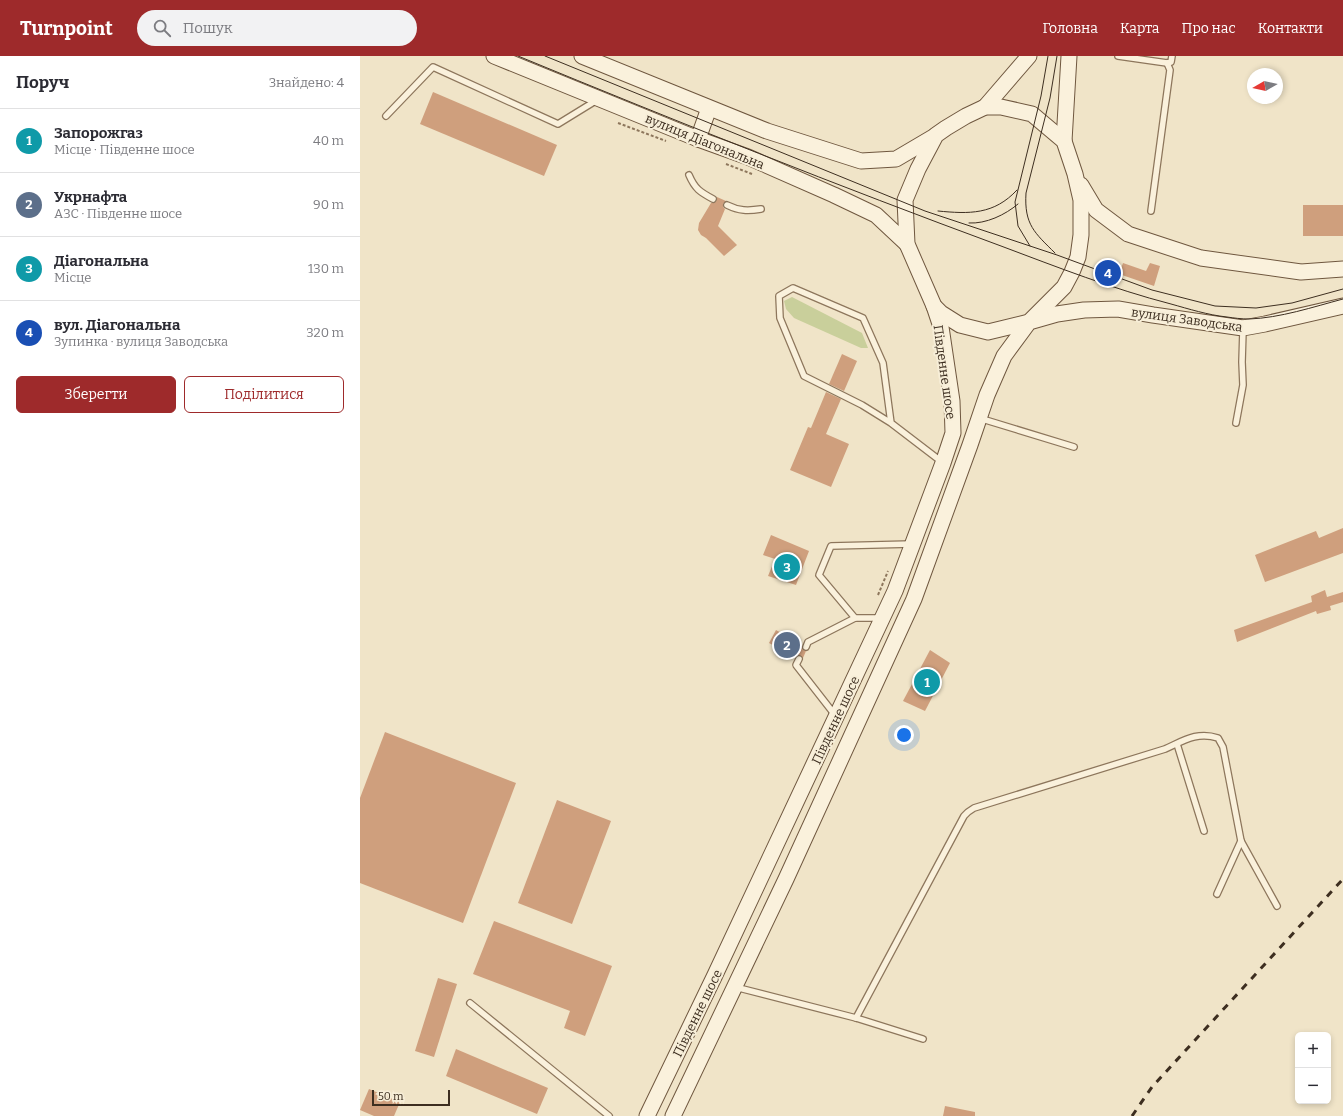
<!DOCTYPE html>
<html lang="uk">
<meta charset="utf-8">
<style>
:root{--surface:#fff;--page:#f2f2f3;--text:#2b2b33;--muted:#7c7c81;--line:#e1e1e2;--accent:#9e2a2b}
body{margin:0;font-family:Bitter,serif;background:var(--page);color:var(--text)}
.controls{position:absolute;right:12px;bottom:12px;display:grid;overflow:hidden;border-radius:6px;box-shadow:0 2px 6px #0003}
.controls button{width:36px;height:36px;display:grid;place-items:center;padding:0;border:0;border-bottom:1px solid var(--line);background:var(--surface);color:var(--text);font:20px sans-serif}
.compass{position:absolute;left:887px;top:12px;width:36px;height:36px;border-radius:50%;background:var(--surface);box-shadow:0 2px 6px #0003;rotate:261deg}
.scale{position:absolute;left:12px;bottom:10px;width:78px;box-sizing:border-box;padding-left:4px;border:2px solid #3d2e20;border-top:0;font-size:11px;line-height:14px;white-space:nowrap;color:#3d2e20;-webkit-text-stroke:3px #f7eed8;paint-order:stroke}
.you{position:absolute;left:544px;top:679px;width:14px;height:14px;margin:-10px;border:3px solid #fff;border-radius:50%;background:#1a73e8;box-shadow:0 0 0 6px #1a73e833}
.badge{display:grid;place-items:center;width:26px;height:26px;border-radius:50%;background:var(--accent);color:#fff;font-size:13px;font-weight:700}
.pin{position:absolute;translate:-50% -50%;border:2px solid #fff;box-shadow:0 1px 4px #0006}
.list{margin:0;padding:0;list-style:none}
h2{display:flex;justify-content:space-between;align-items:center;height:52px;margin:0;padding:0 16px;font-size:17px}
h2 small{font-size:13px;font-weight:400;color:var(--muted)}
.list li{display:grid;grid-template-columns:26px 1fr auto;gap:12px;align-items:center;box-sizing:border-box;height:64px;padding:0 16px;border-top:1px solid var(--line)}
.list b{display:block;font-size:15px;white-space:nowrap}
.list p{margin:0;font-size:13px;white-space:nowrap;color:var(--muted)}
.list em{font-size:13px;font-style:normal;color:var(--muted)}
.actions{display:flex;gap:8px;padding:12px 16px}
.actions a{flex:1;padding:9px 0;border:1px solid var(--accent);border-radius:6px;text-align:center;font-size:14px;color:var(--accent)}
.actions .main{background:var(--accent);color:#fff}
.icon{flex:none;width:22px;height:22px;fill:none;stroke:currentColor;stroke-width:2;stroke-linecap:round;stroke-linejoin:round}
.map{position:relative;flex:none;width:983px;height:1060px;overflow:hidden}
header{display:flex;align-items:center;gap:24px;box-sizing:border-box;height:56px;padding:0 20px;background:var(--accent);color:#fff}
header strong{font-size:19px}
nav{display:flex;gap:22px;margin-inline-start:auto;font-size:14px}
.search{width:280px;height:36px;background:var(--page);display:flex;align-items:center;gap:10px;box-sizing:border-box;padding:0 14px;border-radius:22px;color:var(--muted);font-size:15px}
main{display:flex}
aside{flex:1;background:var(--surface)}
.map>svg:first-child{display:block}
.green{fill:#c9cf9b}
.building{fill:#cf9f7d}
.lines{fill:none;stroke-linecap:round;stroke-linejoin:round}
.lane-casing{stroke:#8d765c;stroke-width:8}
.secondary-casing{stroke:#6f573f;stroke-width:17}
.path{stroke:#8d765c;stroke-width:2;stroke-dasharray:3 2;stroke-linecap:butt}
.lane{stroke:#faf1dc;stroke-width:5.5}
.secondary{stroke:#faf1dc;stroke-width:15}
.tram{stroke:#3d2e20;stroke-width:1}
.rail{stroke:#3d2e20;stroke-width:3;stroke-dasharray:7 7;stroke-linecap:butt}
.labels{text-anchor:middle;stroke-width:4;stroke-linejoin:round;paint-order:stroke}
.street-label{font-size:13px;fill:#3d2e20;stroke:#f7eed8}
</style>
<header>
<strong>Turnpoint</strong>
<div class="search"><svg class="icon" aria-label="search" viewBox="0 0 24 24"><circle cx="10" cy="10" r="6"/><path d="M15 15l6 6"/></svg>Пошук</div>
<nav><a>Головна</a><a>Карта</a><a>Про нас</a><a>Контакти</a></nav>
</header>
<main>
<aside>
<h2>Поруч<small>Знайдено: 4</small></h2>
<ul class="list">
<li><span class="badge" style="background:#0f9aa8">1</span><div><b>Запорожгаз</b><p>Місце · Південне шосе</p></div><em>40 m</em></li>
<li><span class="badge" style="background:#5c6f8a">2</span><div><b>Укрнафта</b><p>АЗС · Південне шосе</p></div><em>90 m</em></li>
<li><span class="badge" style="background:#0f9aa8">3</span><div><b>Діагональна</b><p>Місце</p></div><em>130 m</em></li>
<li><span class="badge" style="background:#1a4fb4">4</span><div><b>вул. Діагональна</b><p>Зупинка · вулиця Заводська</p></div><em>320 m</em></li>
</ul>
<div class="actions"><a class="main">Зберегти</a><a>Поділитися</a></div>
</aside>
<div class="map">
<svg width="983" height="1060" viewBox="0 0 983 1060">
<rect width="100%" height="100%" fill="#f0e4c8"/>
<polygon class="green" points="432,241 502,277 508,292 501,292 434,262 426,253 424,245"/>
<g class="building">
<polygon points="73,36 197,89 184,120 60,68"/>
<polygon points="357,141 366,145 363,148 363,151 365,153 358,170 377,189 364,200 346,182 341,179 338,174 339,167 351,147 356,146"/>
<rect x="943" y="149" width="40" height="31"/>
<polygon points="763,207 786,215 790,207 800,210 794,230 759,218"/>
<polygon points="482,298 497,305 484,335 469,328"/>
<polygon points="466,336 481,343 466,378 489,388 471,431 430,414 448,371 451,372"/>
<polygon points="983,472 983,497 905,526 895,499 956,475 959,482"/>
<polygon points="411,479 449,495 436,529 408,520 415,503 403,499"/>
<polygon points="965,534 967,541 983,536 983,546 970,550 971,554 957,558 956,555 877,586 874,574 952,546 951,540"/>
<polygon points="416,574 442,589 442,593 446,595 443,602 439,599 435,601 409,587"/>
<polygon points="570,594 590,607 565,655 543,645"/>
<polygon points="25,676 156,727 103,867 0,827 0,742"/>
<polygon points="197,744 251,765 212,868 158,847"/>
<polygon points="134,865 252,910 225,980 204,972 210,955 113,918"/>
<polygon points="78,922 97,928 74,1001 55,995"/>
<polygon points="96,993 188,1032 177,1058 86,1020"/>
<polygon points="9,1033 40,1046 34,1060 14,1060 0,1054"/>
<polygon points="585,1050 615,1056 615,1060 583,1060"/>
</g>
<g class="lines">
<g class="lane-casing">
<g id="lane">
<polyline points="758,0 807,7 811,6 812,0"/>
<polyline points="26,60 73,11 198,68 237,44"/>
<path d="M 329,119 C 335,133 340,136 353,143"/>
<path d="M 367,149 C 379,155 388,155 401,153"/>
<polyline points="791,155 810,14 807,7"/>
<polyline points="619,362 714,391"/>
<polyline points="531,367 523,307 503,262 433,232 419,240 420,262 444,320 502,349 531,367 582,406"/>
<polyline points="876,367 883,329 882,306 883,274"/>
<polyline points="520,562 495,562 459,519 471,490 552,488"/>
<polyline points="446,591 448,586 495,562"/>
<polyline points="439,603 436,609 475,659"/>
<polyline points="817,688 844,775"/>
<polyline points="857,838 881,785"/>
<polyline points="375,931 496,962 563,983"/>
<polyline points="110,947 249,1060"/>
<path d="M 496,962 L 604,760 L 608,756 L 614,752 L 805,693 C 823,685 837,675 858,682 L 863,691 L 881,785 L 917,850"/>
</g>
</g>
<g class="secondary-casing">
<g id="secondary">
<polyline points="134,0 338,83 388,101 474,139 516,159 547,188"/>
<polyline points="222,0 407,75 501,105 536,103 575,80"/>
<polygon points="625,51 641,51 672,58 704,85 715,118 721,144 721,179 718,201 712,216 704,231 669,266 628,276 600,269 581,257 574,250 547,188 545,144 558,113 576,79 586,72 606,60"/>
<polyline points="625,51 669,0"/>
<polyline points="338,83 349,52"/>
<polyline points="704,85 709,0"/>
<polyline points="721,129 736,154 768,178 841,202 941,216 983,213"/>
<polyline points="287,1060 355,919 535,535 583,407 593,377 592,345 581,271 574,250"/>
<polyline points="313,1060 426,823 554,543 610,389 627,339 644,300 669,266 697,258 724,254 758,253 793,259 883,272 905,268 983,250"/>
</g>
</g>
<g class="path">
<polyline points="258,67 306,85"/>
<polyline points="366,108 392,118"/>
<polyline points="518,539 528,515"/>
</g>
<use href="#lane" class="lane"/>
<use href="#secondary" class="secondary"/>
<g class="tram">
<path d="M 158,0 C 318,66 478,130 641,190 C 697,211 753,233 811,248 C 829,253 848,259 867,261 C 874,262 881,263 889,263 C 920,262 953,251 983,243"/>
<polyline points="185,0 565,155 697,199 792,234 855,250 896,252 932,247 983,233"/>
<path d="M 578,155 C 609,158 634,159 657,134"/>
<path d="M 609,167 C 626,168 645,159 658,148"/>
<polyline points="670,190 658,170 655,146 681,40 688,0"/>
<path d="M 695,197 C 675,177 664,169 666,137 L 690,42 L 697,0"/>
</g>
<polyline class="rail" points="772,1060 792,1031 983,823"/>
</g>
<g class="labels">
<g class="street-label">
<text transform="translate(345 85) rotate(22)" y="5">вулиця Діагональна</text>
<text transform="translate(827 263) rotate(8)" y="5">вулиця Заводська</text>
<text transform="translate(585 316) rotate(82)" y="5">Південне шосе</text>
<text transform="translate(475 664) rotate(-65)" y="5">Південне шосе</text>
<text transform="translate(337 957) rotate(-64)" y="5">Південне шосе</text>
</g>
</g>
</svg>
<div class="controls">
<button>+</button>
<button>−</button>
</div>
<svg class="compass" viewBox="-18 -18 36 36"><path d="M0-13l5 13h-10z" fill="#e53935"/><path d="M0 13l5-13h-10z" fill="#7c7c81"/></svg>
<div class="scale">50 m</div>
<div class="you"></div>
<div class="pin badge" style="left:567px;top:626px;background:#0f9aa8">1</div>
<div class="pin badge" style="left:427px;top:589px;background:#5c6f8a">2</div>
<div class="pin badge" style="left:427px;top:511px;background:#0f9aa8">3</div>
<div class="pin badge" style="left:748px;top:217px;background:#1a4fb4">4</div>
</div>
</main>
